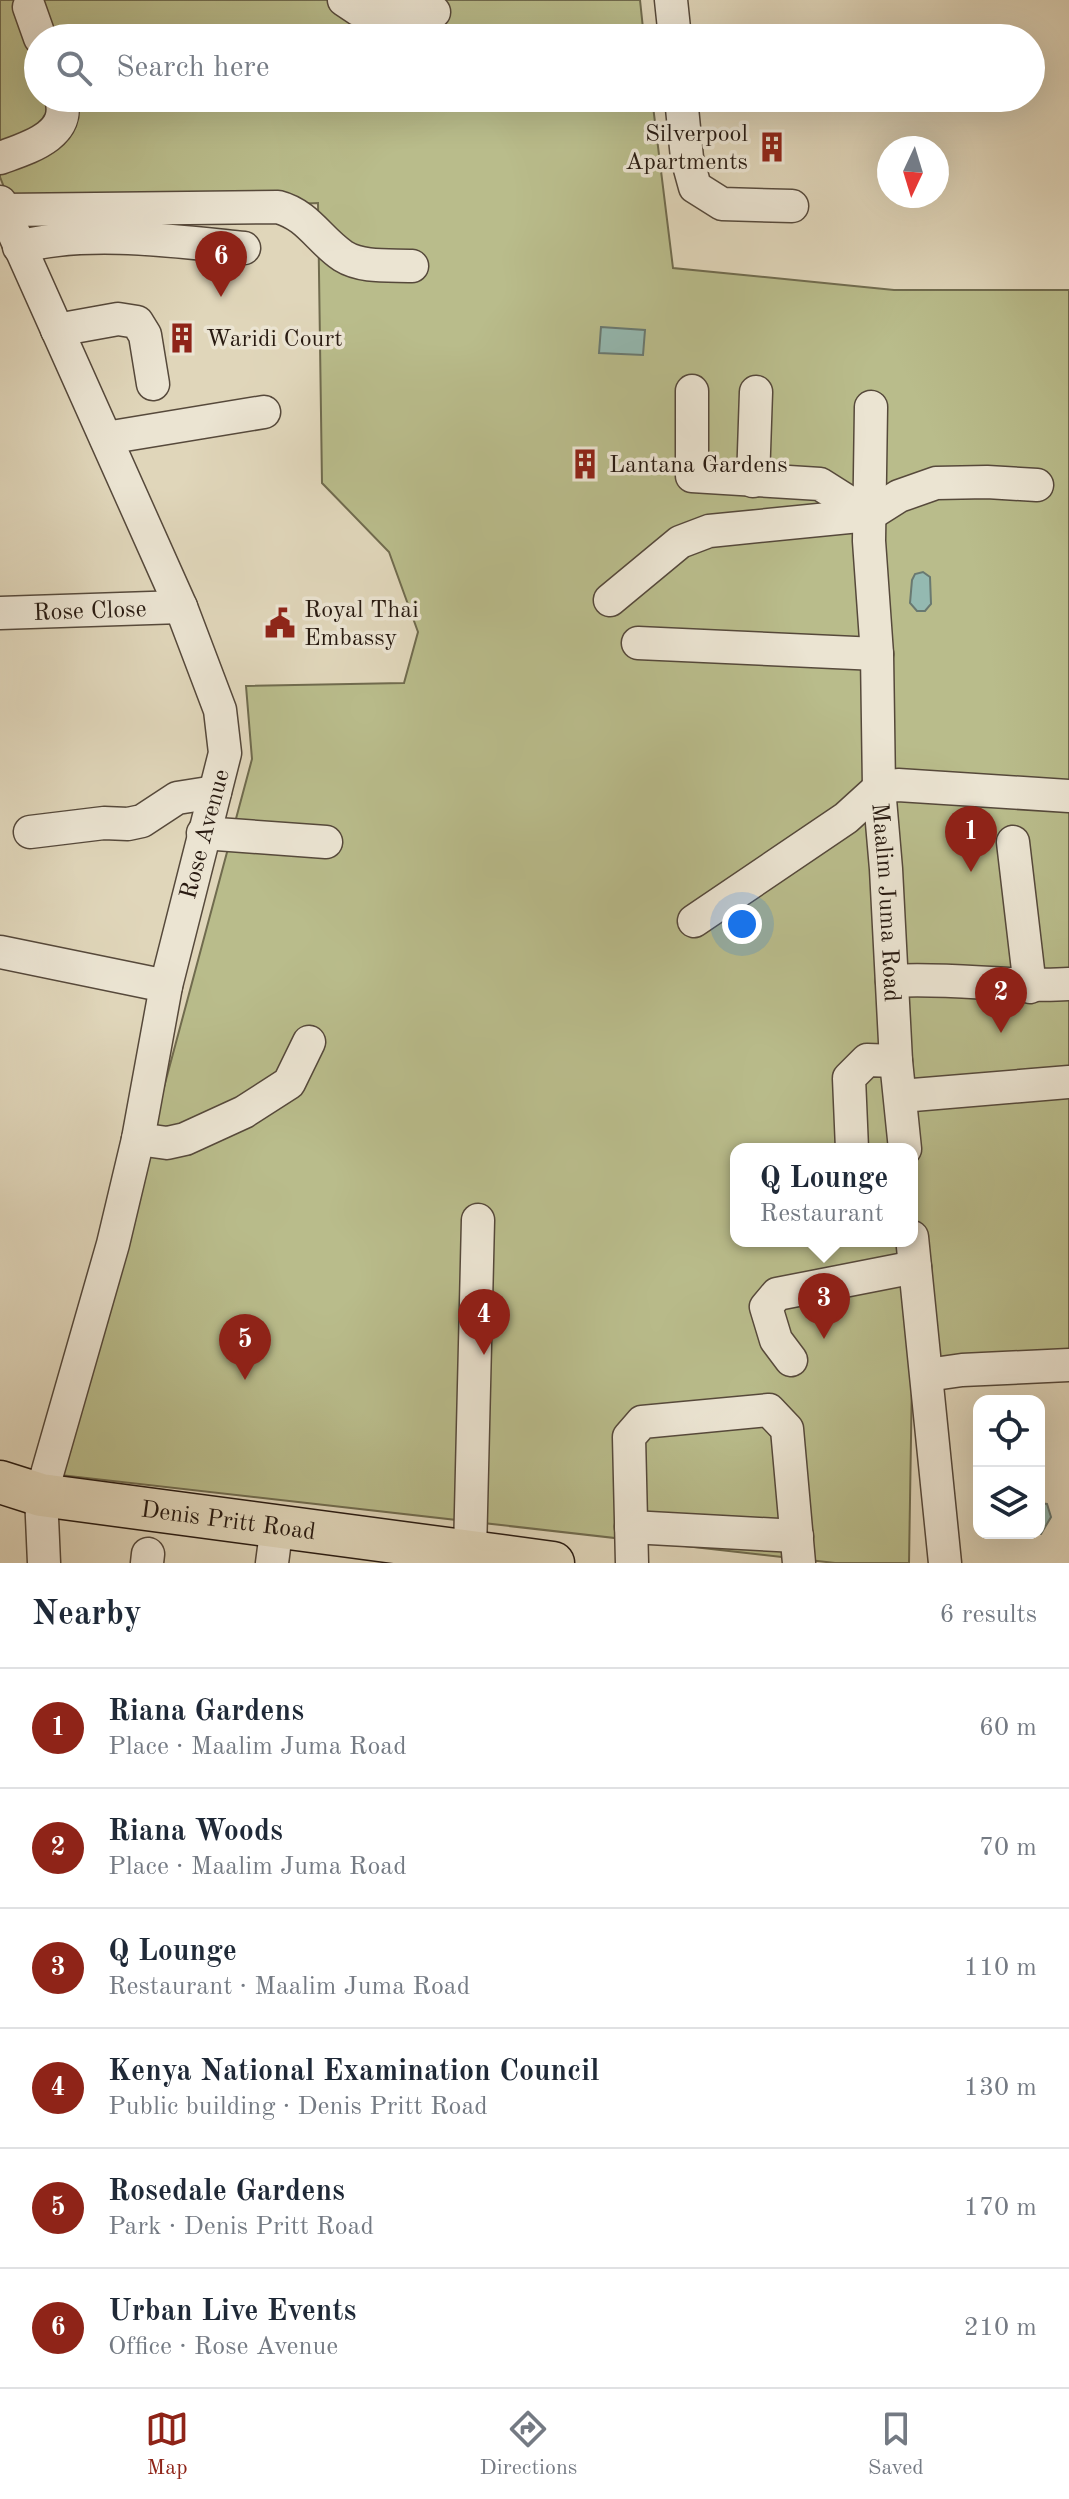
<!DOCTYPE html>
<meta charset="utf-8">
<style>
:root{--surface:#fff;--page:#f2f2f3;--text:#1f2937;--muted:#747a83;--line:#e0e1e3;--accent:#8f2418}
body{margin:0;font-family:"Old Standard TT",serif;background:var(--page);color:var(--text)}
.controls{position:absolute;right:24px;bottom:24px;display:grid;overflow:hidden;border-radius:16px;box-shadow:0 8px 32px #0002}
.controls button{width:72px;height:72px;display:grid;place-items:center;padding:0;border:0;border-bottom:2px solid var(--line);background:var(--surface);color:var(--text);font:40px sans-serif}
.compass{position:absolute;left:877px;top:136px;width:72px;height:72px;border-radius:50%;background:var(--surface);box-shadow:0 8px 32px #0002;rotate:184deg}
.you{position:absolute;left:742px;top:924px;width:28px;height:28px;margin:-20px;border:6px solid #fff;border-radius:50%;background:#1a73e8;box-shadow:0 0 0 12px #1a73e833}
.badge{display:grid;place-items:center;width:52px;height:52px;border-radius:50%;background:var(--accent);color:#fff;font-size:26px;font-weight:700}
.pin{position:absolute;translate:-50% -66px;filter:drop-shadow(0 2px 4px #0008)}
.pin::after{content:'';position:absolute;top:42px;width:28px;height:24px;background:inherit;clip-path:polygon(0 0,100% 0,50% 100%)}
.popup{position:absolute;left:730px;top:1143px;width:188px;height:104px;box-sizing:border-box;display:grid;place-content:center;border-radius:16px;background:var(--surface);filter:drop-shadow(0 2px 6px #0005);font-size:26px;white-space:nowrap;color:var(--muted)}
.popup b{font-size:30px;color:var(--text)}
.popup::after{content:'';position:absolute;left:50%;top:100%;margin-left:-16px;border:16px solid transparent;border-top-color:var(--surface)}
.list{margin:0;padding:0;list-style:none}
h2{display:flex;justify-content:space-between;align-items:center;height:104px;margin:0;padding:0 32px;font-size:34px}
h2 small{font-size:26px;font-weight:400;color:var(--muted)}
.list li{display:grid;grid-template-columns:52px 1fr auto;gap:24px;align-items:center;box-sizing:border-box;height:120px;padding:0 32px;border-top:2px solid var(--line)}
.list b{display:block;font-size:30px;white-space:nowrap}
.list p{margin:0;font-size:26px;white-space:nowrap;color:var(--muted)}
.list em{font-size:26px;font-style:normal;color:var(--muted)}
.icon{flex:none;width:44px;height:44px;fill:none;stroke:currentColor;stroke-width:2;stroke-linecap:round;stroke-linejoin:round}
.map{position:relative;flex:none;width:1069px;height:1563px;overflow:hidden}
.search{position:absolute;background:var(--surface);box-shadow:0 8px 32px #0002;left:24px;right:24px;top:24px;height:88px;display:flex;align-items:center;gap:20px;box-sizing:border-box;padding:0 28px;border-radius:44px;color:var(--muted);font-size:30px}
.sheet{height:824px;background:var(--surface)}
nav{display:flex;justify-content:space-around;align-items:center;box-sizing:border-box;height:112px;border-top:2px solid var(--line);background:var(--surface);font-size:22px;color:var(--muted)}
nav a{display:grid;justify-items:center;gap:4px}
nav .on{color:var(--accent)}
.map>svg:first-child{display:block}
.green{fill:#b9bc8b;stroke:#706b4e;stroke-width:2;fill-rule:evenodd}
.water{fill:#94b9b1;stroke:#697971;stroke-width:2}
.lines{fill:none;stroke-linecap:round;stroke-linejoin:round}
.minor-casing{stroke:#56493b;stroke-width:35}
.major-casing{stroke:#281a11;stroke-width:45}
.minor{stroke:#ebe4d2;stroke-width:32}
.major{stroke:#e0d6ba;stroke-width:42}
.labels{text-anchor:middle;stroke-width:7;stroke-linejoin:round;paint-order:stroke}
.poi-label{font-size:24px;fill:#281a11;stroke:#ebe4d2;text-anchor:start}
.street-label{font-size:24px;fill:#281a11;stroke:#ebe4d2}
</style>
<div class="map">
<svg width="1069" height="1563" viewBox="0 0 1069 1563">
<rect width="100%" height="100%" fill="#e0d6ba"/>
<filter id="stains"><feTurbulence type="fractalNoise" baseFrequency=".0025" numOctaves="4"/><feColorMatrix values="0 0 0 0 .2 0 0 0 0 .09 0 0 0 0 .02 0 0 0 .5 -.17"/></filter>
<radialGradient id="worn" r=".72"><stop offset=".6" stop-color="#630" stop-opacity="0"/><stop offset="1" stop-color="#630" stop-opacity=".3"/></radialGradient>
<path class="green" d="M 0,0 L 640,0 L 644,38 L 38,38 L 38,98 L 652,98 L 673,268 L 894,290 L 1069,290 L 1069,1352 L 912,1376 L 909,1563 L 835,1563 L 60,1475 L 252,759 L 246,686 L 404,683 L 418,632 L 389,552 L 322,483 L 318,203 L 15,215 L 0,177 ZM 736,1149 L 912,1149 L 912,1241 L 736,1241 Z"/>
<g class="water">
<polygon points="601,327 645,330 643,355 599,353"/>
<polygon points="923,572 930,577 931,604 925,611 917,611 910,603 912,580 915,574"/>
<polygon points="1039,1503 1047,1504 1051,1517 1041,1534 1027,1533 1039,1533"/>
</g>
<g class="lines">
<g class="minor-casing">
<g id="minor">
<polyline points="344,0 359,10 434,12"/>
<polyline points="671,0 675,38"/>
<polyline points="29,7 40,38"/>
<polyline points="681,98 687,158 695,187 722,204 792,206"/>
<path d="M 0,158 C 27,148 72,136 61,98"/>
<polyline points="0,202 181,607 220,710 225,753 166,986 138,1139 113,1244 41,1495 44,1563"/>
<path d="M 4,210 L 278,207 C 308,215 319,240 343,256 C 362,268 390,265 412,266"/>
<path d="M 19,247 C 85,229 175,241 244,248"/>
<polyline points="57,330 118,319 137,322 145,335 153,384"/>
<polyline points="692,391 692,476 820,484 869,515"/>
<path id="s1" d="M 871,407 L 869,541 L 877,654 L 879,788 L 886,869 L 896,1061 L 905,1149"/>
<polyline points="106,438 264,412"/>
<polyline points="753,481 756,392"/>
<polyline points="610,600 680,542 709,531 869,515 899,496 936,483 987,482 1037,485"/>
<path id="s2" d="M 0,613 L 181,607"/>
<polyline points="638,643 877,654"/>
<polyline points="30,832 104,823 128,824 142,821 177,798 215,792"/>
<polyline points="203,833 326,842"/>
<polyline points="1013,842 1030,987"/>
<polyline points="694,921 846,818 879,788 898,785 1069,796"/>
<polyline points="0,952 166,986"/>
<path d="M 892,981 C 951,977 1010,988 1069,984"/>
<polyline points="901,1096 1069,1082"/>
<polyline points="138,1139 167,1143 185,1139 244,1112 289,1083 309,1042"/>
<polyline points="852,1149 849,1078 867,1060 896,1061"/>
<polyline points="912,1237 945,1563"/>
<polyline points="791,1360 776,1340 766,1307 777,1294 915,1267"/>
<polyline points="927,1375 962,1370 1069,1365"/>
<polyline points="631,1527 797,1536"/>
<polyline points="470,1552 478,1220"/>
<polyline points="147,1563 148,1554"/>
<polyline points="272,1563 277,1525"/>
<polyline points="632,1563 629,1437 642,1422 769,1410 787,1429 799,1563"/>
</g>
</g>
<g class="major-casing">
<g id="major">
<path id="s3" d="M 0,1482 L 41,1495 L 553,1563"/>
</g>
</g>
<use href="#minor" class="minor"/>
<use href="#major" class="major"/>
</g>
<defs>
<g id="building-bare" transform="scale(2.4)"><path d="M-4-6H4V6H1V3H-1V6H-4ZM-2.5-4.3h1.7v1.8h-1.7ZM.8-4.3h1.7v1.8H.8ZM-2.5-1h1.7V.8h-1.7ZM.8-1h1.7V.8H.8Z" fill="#8f2418" stroke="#ebe4d2" stroke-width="2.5" paint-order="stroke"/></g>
<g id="civic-bare" transform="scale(2.4)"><path d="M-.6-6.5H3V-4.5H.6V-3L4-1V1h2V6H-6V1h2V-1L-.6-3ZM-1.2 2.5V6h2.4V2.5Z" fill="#8f2418" stroke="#ebe4d2" stroke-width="2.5" paint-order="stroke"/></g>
</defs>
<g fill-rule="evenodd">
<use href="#building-bare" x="772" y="147"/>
<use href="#building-bare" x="182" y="338"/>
<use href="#building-bare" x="585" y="464"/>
<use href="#civic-bare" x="280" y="623"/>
</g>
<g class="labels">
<g class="poi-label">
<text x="748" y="141" text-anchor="end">Silverpool<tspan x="748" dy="28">Apartments</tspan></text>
<text x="206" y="346">Waridi Court</text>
<text x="609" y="472">Lantana Gardens</text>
<text x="304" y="617">Royal Thai<tspan x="304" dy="28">Embassy</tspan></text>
</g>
<g class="street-label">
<text dy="8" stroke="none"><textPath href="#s2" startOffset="90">Rose Close</textPath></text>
<text transform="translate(204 834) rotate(-75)" y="8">Rose Avenue</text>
<text dy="8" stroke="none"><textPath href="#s1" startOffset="496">Maalim Juma Road</textPath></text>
<text dy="8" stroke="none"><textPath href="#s3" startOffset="232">Denis Pritt Road</textPath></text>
</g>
</g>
<rect width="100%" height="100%" filter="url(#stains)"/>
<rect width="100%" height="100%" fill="url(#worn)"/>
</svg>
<div class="controls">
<button><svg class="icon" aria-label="locate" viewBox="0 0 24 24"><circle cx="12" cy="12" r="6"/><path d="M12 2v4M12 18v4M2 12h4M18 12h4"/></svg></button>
<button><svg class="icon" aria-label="layers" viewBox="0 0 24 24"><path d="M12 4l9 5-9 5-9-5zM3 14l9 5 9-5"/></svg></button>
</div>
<svg class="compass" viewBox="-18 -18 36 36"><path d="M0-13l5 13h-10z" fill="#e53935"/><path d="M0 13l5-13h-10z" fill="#747a83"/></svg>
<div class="you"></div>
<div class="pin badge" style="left:971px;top:872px">1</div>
<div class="pin badge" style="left:1001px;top:1033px">2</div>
<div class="pin badge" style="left:824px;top:1339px">3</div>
<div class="popup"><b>Q Lounge</b>Restaurant</div>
<div class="pin badge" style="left:484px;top:1355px">4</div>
<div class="pin badge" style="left:245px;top:1380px">5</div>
<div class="pin badge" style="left:221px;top:297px">6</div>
<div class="search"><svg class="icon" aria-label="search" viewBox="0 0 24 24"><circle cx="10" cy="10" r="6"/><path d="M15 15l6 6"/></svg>Search here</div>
</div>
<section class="sheet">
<h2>Nearby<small>6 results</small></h2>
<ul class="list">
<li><span class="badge">1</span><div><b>Riana Gardens</b><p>Place · Maalim Juma Road</p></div><em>60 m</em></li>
<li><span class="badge">2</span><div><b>Riana Woods</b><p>Place · Maalim Juma Road</p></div><em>70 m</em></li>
<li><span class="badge">3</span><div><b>Q Lounge</b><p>Restaurant · Maalim Juma Road</p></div><em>110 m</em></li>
<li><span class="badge">4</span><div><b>Kenya National Examination Council</b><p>Public building · Denis Pritt Road</p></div><em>130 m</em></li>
<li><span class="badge">5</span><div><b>Rosedale Gardens</b><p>Park · Denis Pritt Road</p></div><em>170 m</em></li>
<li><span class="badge">6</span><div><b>Urban Live Events</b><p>Office · Rose Avenue</p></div><em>210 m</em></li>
</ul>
</section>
<nav>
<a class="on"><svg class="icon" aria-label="map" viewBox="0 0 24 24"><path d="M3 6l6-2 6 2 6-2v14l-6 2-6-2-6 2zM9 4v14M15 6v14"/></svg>Map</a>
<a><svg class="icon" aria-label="directions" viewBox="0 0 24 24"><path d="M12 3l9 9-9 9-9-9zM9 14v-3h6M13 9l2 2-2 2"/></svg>Directions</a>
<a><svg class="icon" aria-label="saved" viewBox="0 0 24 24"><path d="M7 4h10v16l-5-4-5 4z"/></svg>Saved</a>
</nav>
